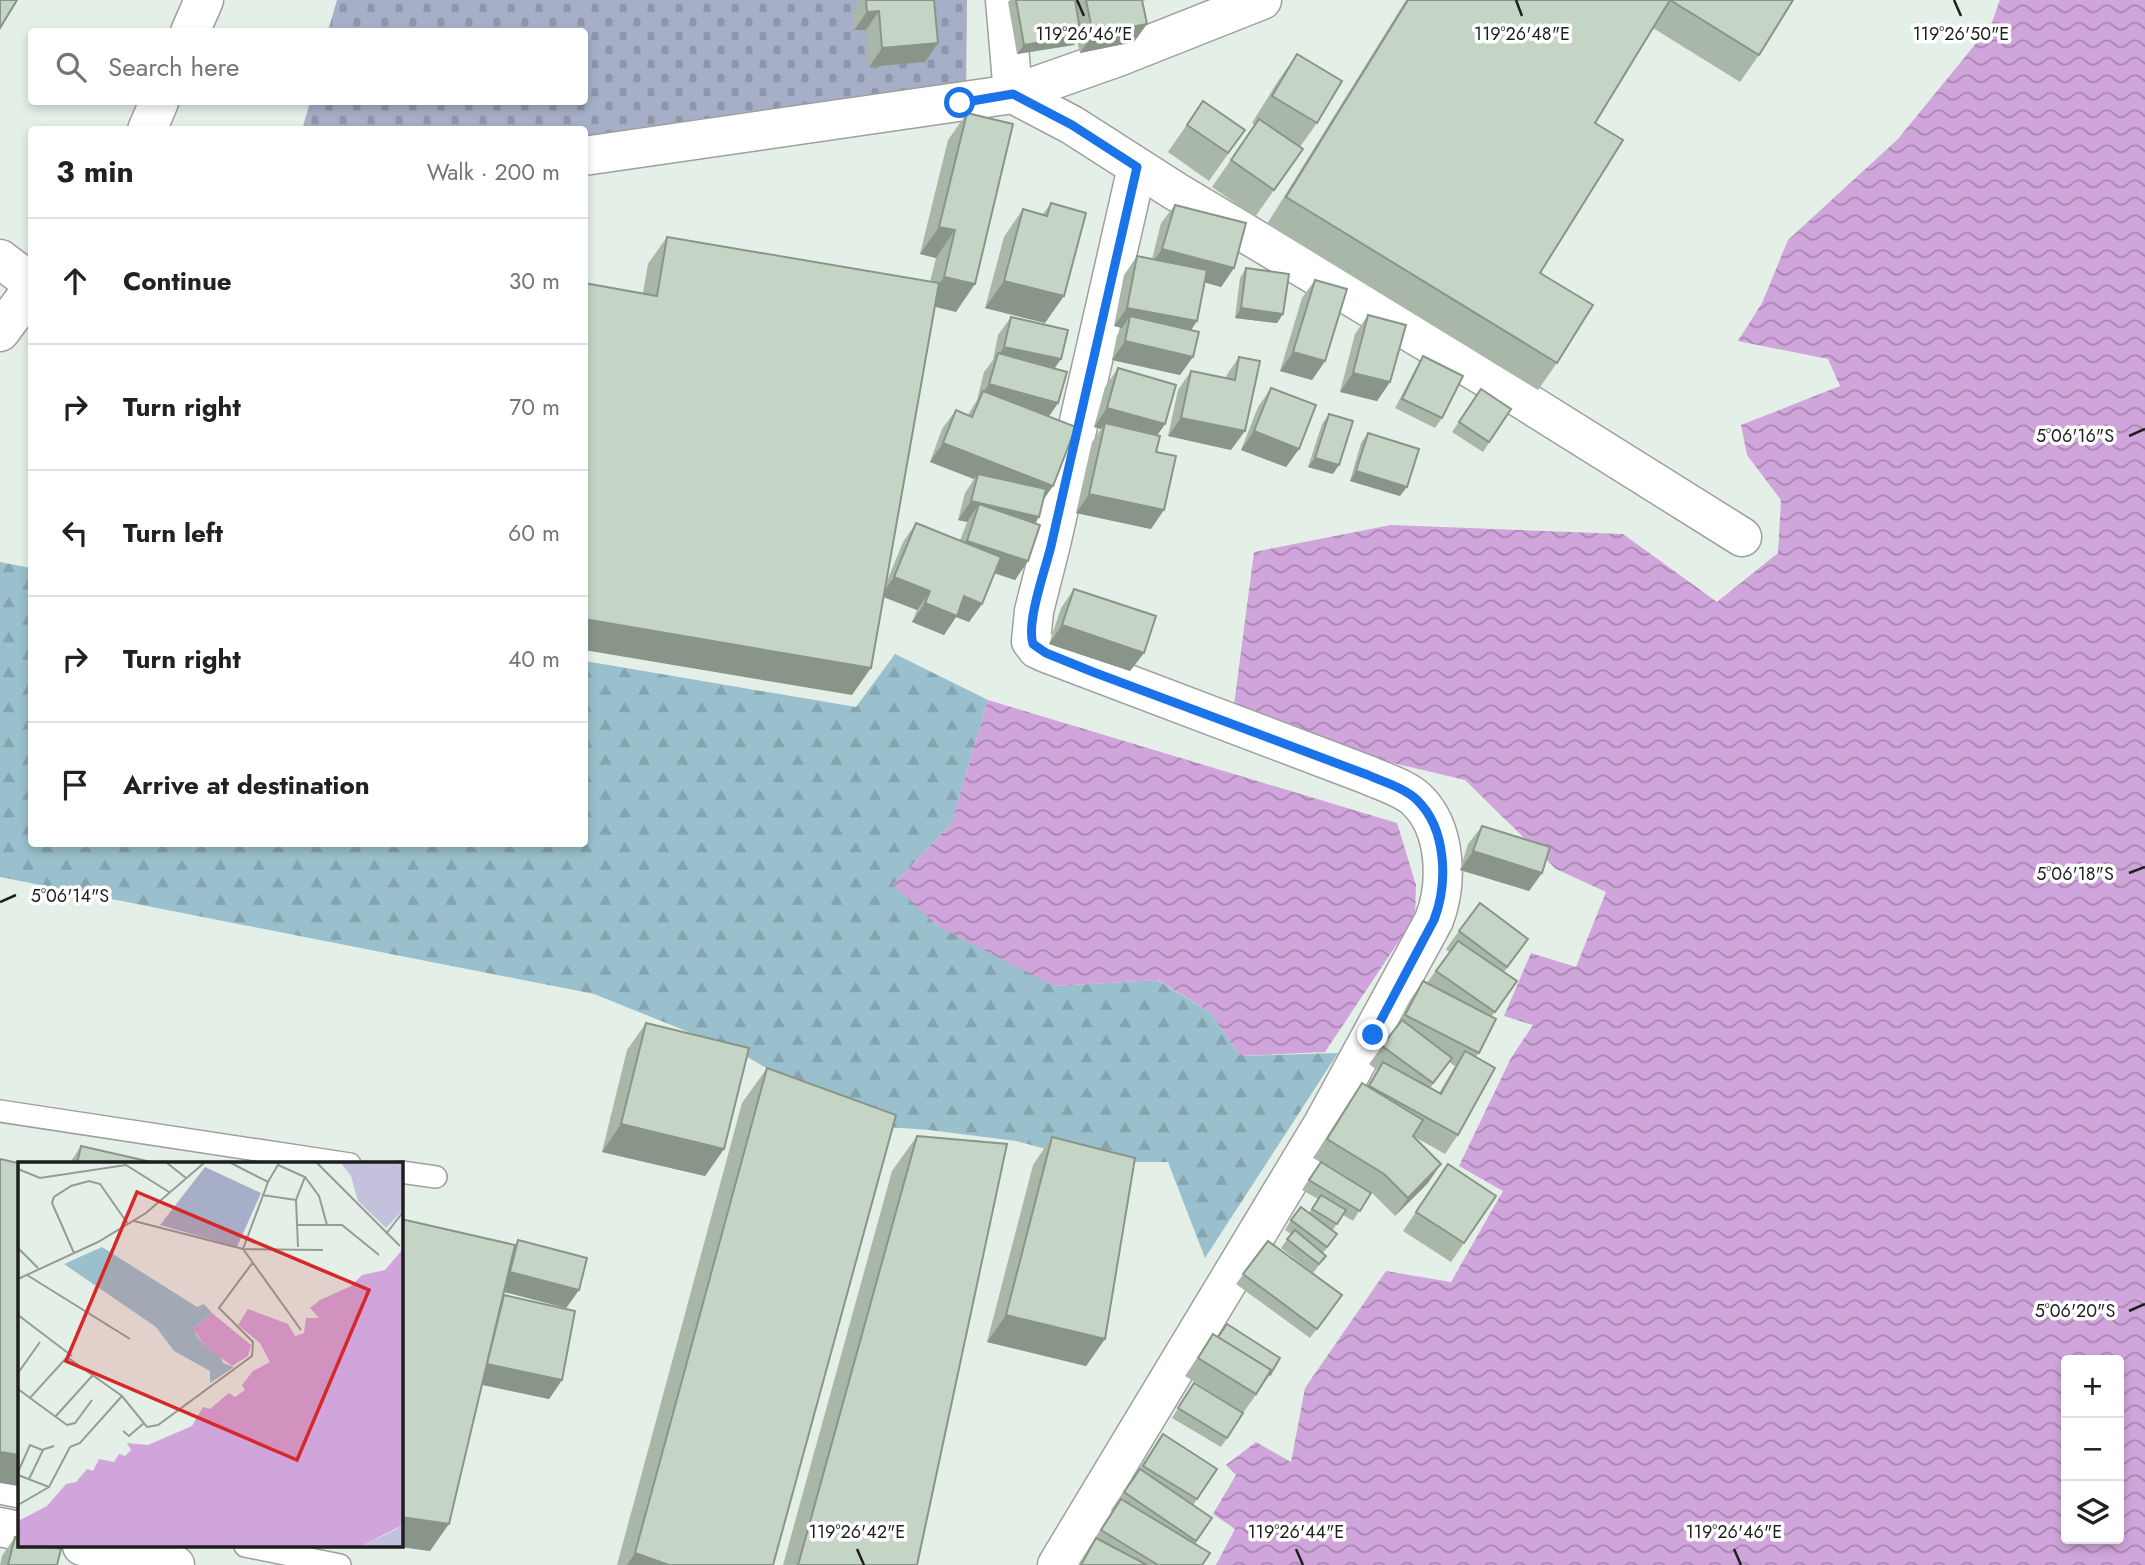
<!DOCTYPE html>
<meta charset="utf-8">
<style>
:root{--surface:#fff;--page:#f6f6f6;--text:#202124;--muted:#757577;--line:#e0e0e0}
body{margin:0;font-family:Jost,sans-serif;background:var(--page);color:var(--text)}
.controls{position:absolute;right:21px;bottom:21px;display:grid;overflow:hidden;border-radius:7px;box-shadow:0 4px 10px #0003}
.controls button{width:63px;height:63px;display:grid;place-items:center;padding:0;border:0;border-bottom:2px solid var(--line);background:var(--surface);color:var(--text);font:35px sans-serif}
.stop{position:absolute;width:21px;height:21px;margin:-16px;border:5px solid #1a73e8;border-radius:50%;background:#fff}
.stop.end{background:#1a73e8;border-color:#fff;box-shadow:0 2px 7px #0008}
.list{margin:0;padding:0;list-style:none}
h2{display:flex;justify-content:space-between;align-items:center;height:91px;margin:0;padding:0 28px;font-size:30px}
h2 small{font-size:23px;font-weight:400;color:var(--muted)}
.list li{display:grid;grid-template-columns:46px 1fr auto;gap:21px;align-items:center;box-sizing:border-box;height:126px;padding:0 28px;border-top:2px solid var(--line)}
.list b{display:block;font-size:26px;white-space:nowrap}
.list em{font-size:23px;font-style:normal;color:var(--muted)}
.icon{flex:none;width:38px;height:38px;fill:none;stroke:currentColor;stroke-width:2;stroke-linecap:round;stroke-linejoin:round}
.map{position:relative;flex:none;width:2145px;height:1565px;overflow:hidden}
.search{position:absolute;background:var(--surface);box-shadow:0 4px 10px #0003;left:28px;top:28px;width:560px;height:77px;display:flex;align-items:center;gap:18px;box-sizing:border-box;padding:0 24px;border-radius:7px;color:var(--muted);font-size:26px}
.panel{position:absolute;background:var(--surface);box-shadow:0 4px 10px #0003;left:28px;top:126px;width:560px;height:721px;border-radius:7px}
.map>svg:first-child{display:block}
.forest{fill:url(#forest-firs)}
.cemetery{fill:url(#cemetery-stones)}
.water{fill:url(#water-waves);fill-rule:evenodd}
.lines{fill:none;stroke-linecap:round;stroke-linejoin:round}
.service-casing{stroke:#9f9f9f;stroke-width:24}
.minor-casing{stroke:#9f9f9f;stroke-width:41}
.tertiary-casing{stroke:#9f9f9f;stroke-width:41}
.service{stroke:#fff;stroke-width:21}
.minor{stroke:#fff;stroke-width:38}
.tertiary{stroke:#fff;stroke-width:38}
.wall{fill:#a9b7a9;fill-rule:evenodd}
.shaded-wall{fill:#8a958a}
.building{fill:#c5d5c5;stroke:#8a958a;stroke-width:2}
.route{stroke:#1a73e8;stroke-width:9}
.ticks{fill:none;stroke:#1e1e1e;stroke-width:2.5}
.inset-road{fill:none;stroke:#959b97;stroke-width:2}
.view{fill:#d62828;fill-opacity:0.15;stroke:#d62828;stroke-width:3.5}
.inset-edge{fill:none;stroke:#1e1e1e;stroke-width:3.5}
.ticks-label{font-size:18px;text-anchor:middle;fill:#1e1e1e;stroke:#fff;stroke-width:7;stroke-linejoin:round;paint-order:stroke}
</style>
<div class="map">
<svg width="2145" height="1565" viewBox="0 0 2145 1565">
<defs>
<pattern id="forest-firs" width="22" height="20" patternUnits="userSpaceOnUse" patternTransform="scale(1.75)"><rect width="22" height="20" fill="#9ac0cd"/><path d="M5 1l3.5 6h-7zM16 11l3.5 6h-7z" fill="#84a5b0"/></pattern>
<pattern id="cemetery-stones" width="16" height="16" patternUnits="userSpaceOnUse" patternTransform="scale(1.75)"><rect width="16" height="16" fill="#a6afc7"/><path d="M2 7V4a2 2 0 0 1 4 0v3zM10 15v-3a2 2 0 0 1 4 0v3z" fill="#8e96aa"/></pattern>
<pattern id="water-waves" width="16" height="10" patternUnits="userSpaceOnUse" patternTransform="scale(1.75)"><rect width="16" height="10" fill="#d0a5db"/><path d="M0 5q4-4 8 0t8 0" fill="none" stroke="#a886b1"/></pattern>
</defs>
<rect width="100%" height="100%" fill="#e4efe7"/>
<polygon class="forest" points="0,562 31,568 32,844 584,844 585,661 856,707 895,654 988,700 951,824 893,885 1054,986 1157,980 1211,1013 1240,1056 1338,1053 1205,1258 1168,1162 1094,1162 1016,1141 929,1130 815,1122 773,1072 718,1040 691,1033 594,994 0,877"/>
<polygon class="cemetery" points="337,0 967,0 966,100 585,146 584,130 302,130 310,102 584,102 584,32 328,31"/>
<g class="water">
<path d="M 2000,0 L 2145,0 L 2145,1565 L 1216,1565 L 1235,1529 L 1213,1514 L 1236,1475 L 1226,1465 L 1256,1442 L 1291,1462 L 1305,1388 L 1386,1271 L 1451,1282 L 1503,1191 L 1459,1166 L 1511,1058 L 1533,1025 L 1504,1016 L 1531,953 L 1576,967 L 1606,892 L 1556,869 L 1465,780 L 1338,750 L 1234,705 L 1254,552 L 1391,525 L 1623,534 L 1717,602 L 1778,553 L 1781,500 L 1747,455 L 1741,425 L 1840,386 L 1828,359 L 1738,341 L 1762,303 L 1788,240 L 1898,139 L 1991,25 ZM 2066,1360 L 2119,1360 L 2119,1539 L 2066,1539 Z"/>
<polygon points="988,700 1397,823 1416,885 1415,917 1325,1052 1240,1056 1211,1013 1158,980 1054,986 938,926 893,885 951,824"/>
</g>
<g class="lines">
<g class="service-casing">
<g id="service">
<polyline points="0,1111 350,1164"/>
<polyline points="401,1172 436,1177"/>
<polyline points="0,1493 19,1497"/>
<polyline points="245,1546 340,1565"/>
</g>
</g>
<g class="minor-casing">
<g id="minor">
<polyline points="1005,0 1013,94 1118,57 1262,0"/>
<polyline points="584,156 1013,94 1072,125 1175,191 1520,398 1742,537"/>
<polyline points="0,259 32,283"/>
<polyline points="0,1527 19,1531"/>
<polyline points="82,1546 175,1565"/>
<path d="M 1057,1565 L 1323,1124 L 1434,920 C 1448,884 1447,829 1417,800 C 1405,788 1383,782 1368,775 L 1046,653 L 1037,649 L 1031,641 L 1034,611 L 1051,544 L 1137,167"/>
</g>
</g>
<g class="tertiary-casing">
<g id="tertiary">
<polyline points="190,32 204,0"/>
<polyline points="147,130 159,102"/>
<polyline points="0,332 32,289"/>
</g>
</g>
<use href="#service" class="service"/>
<use href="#minor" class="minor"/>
<use href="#tertiary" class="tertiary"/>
</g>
<g class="wall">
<polygon points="860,0 934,0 938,43 925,62 869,67 866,30 854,30 852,11"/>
<polygon points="1010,0 1147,0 1142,1 1147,24 1134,42 1080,53 1077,41 1074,45 1017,54 1008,2"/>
<polygon points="1406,0 1793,0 1759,55 1740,82 1653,28 1595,123 1540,273 1557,363 1538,390 1267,224"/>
<polygon points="1297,54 1317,123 1300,147 1303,149 1255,217 1212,187 1255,125 1252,123 1278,81"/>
<polygon points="1203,101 1245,130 1209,181 1168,152"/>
<polygon points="967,113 956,312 935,307 885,586 903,542 916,523 960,541 967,522 958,520 965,493 974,479 930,462 942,429 956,410 968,415 977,400 984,372 993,360 998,335 1011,317 1055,368 1058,403 1049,416 1053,486 1044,499 1039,517 1035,523 1028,561 1015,580 995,573 982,604 969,622 956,617 944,635 912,622 917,610 883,597 852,695 643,293 648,264 667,237 930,282 936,258 920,254 948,140"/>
<polygon points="1051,203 1045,323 985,308 1004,237 1023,209 1043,214"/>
<polygon points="1175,205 1234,268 1221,287 1205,282 1197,321 1191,330 1180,375 1112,360 1117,335 1122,328 1114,326 1124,275 1137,256 1152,259 1161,223"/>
<polygon points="1246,268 1283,314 1277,323 1235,318 1240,278"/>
<polygon points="1315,280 1325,361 1312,380 1280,371 1302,298"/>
<polygon points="1368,315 1390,382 1377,401 1340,392 1355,334"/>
<polygon points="1423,356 1442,418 1435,428 1395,408 1417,366"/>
<polygon points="1239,357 1231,450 1168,436 1178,390 1191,371 1226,378 1226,376"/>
<polygon points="1118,368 1165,424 1157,435 1151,529 1076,513 1092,442 1101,429 1094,427 1105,387"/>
<polygon points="1271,388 1299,449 1286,467 1241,450 1258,407"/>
<polygon points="1481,389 1511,409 1483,452 1452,432"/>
<polygon points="1329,414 1333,474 1308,467 1322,424"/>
<polygon points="1368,433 1400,496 1350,481 1361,443"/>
<polygon points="1074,589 1144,653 1130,671 1049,644 1061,608"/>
<polygon points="1482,826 1542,873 1529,891 1460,870 1468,844"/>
<path d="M 1459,931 L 1528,939 L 1504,972 L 1517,981 L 1492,1016 L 1479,1053 L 1476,1057 L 1458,1135 L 1445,1154 L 1413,1136 L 1428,1183 L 1395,1216 L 1371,1192 L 1353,1221 L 1343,1215 L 1332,1231 L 1337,1234 L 1323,1253 L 1326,1256 L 1313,1273 L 1281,1248 L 1291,1234 L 1285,1230 L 1291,1220 L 1309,1213 L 1318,1199 L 1302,1190 L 1320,1162 L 1313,1158 L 1349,1102 L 1362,1083 L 1367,1086 L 1377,1070 L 1369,1064 L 1394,1030 L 1410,1000 L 1423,981 L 1427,983 L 1449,952 L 1446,949 ZM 1449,1062 L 1455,1066 L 1439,1093 L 1430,1088 Z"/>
<polygon points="646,1023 724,1149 705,1176 602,1152 627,1050"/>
<polygon points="767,1068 773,1565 617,1565 742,1103"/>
<polygon points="917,1136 917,1565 783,1565 892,1171"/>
<polygon points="1052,1137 1105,1339 1086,1366 987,1342 1033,1165"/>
<polygon points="81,1146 160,1164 69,1164"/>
<polygon points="1448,1164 1496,1196 1451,1262 1403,1231"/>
<polygon points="518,1240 579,1290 566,1308 504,1292 503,1296 562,1380 549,1399 482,1385 430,1551 394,1546 401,1546 515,1245"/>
<polygon points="1268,1241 1342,1295 1310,1338 1236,1284"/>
<polygon points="1227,1324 1270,1375 1243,1413 1185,1376 1213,1334 1218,1337"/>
<polygon points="1194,1383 1227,1438 1221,1447 1172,1418"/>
<polygon points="1163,1434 1217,1469 1193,1505 1212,1518 1195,1544 1202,1565 1078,1565 1112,1511 1111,1510"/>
<polygon points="15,1537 57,1565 0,1565 2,1556"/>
</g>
<g class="shaded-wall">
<polygon points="879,11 866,30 854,30 867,12"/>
<polygon points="1147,24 1134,42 1080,53 1093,34"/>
<polygon points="1081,35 1074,45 1017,54 1024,45"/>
<polygon points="938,43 925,62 869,67 882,48"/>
<polygon points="939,227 955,230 936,258 920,254"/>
<polygon points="1162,249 1234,268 1221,287 1149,267"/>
<polygon points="944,277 975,284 956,312 925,304"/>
<polygon points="1004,281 1064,296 1045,323 985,308"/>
<polygon points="1127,308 1197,321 1184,340 1130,316 1122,328 1114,326"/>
<polygon points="1241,308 1283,314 1277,323 1235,318"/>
<polygon points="1125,341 1193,357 1180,375 1112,360"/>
<polygon points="1004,347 1061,359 1048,378 996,359"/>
<polygon points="1293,352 1325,361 1312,380 1280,371"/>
<polygon points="1353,373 1390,382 1377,401 1340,392"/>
<polygon points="989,384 1058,403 1045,422 981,395"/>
<polygon points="1107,408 1165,424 1152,443 1105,423 1101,429 1094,427"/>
<polygon points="1181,418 1245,431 1231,450 1168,436"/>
<polygon points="1254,431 1299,449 1286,467 1241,450"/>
<polygon points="943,443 1053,486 1040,504 978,474 974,479 930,462"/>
<polygon points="1315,458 1339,465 1333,474 1308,467"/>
<polygon points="1356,471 1407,487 1400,496 1350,481"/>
<polygon points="1089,494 1164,510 1151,529 1076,513"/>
<polygon points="971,501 1039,517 1026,535 979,504 967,522 958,520"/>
<polygon points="967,541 1028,561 1015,580 954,560"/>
<polygon points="894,577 930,591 917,610 881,596"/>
<polygon points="964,596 982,604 969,622 956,617 944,635 912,622 925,603"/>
<polygon points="584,619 871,668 852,695 584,650"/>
<polygon points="1062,625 1144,653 1130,671 1049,644"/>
<polygon points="1473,851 1542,873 1529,891 1460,870"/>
<polygon points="621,1124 724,1149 705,1176 602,1152"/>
<polygon points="1441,1164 1428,1183 1395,1216 1408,1198"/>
<polygon points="510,1272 579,1290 566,1308 497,1290"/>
<polygon points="1006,1315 1105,1339 1086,1366 987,1342"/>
<polygon points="487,1364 562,1380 549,1399 474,1383"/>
<polygon points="0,1452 19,1455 19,1486 0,1483"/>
<polygon points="401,1517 449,1524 430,1551 394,1546 401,1546"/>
<polygon points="635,1553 669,1565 627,1565"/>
</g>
<g class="building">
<polygon points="0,0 17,0 0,28"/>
<polygon points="866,0 934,0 938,43 882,48 879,11 867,12"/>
<polygon points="1016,0 1075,0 1081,35 1024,45"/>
<polygon points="1086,0 1142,0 1147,24 1093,34"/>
<polygon points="1408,0 1793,0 1759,55 1670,0 1595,123 1623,140 1540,273 1593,305 1557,363 1286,197"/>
<polygon points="1297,54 1342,81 1317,123 1272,96"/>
<polygon points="1203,101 1245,130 1228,153 1187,125"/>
<polygon points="967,113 1013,124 975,284 944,277 955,230 939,227"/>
<polygon points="1259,119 1303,149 1274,190 1231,160"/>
<polygon points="1051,203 1086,213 1064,296 1004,281 1023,209 1047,216"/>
<polygon points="1175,205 1246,223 1234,268 1162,249"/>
<polygon points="667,237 939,283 871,668 584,619 584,283 657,296"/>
<polygon points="1137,256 1207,270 1197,321 1127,308"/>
<polygon points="1246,268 1289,274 1283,314 1241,308"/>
<polygon points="1315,280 1347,289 1325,361 1293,352"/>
<polygon points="1368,315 1406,325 1390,382 1353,373"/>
<polygon points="1130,316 1199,332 1193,357 1125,341"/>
<polygon points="1011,317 1068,330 1061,359 1004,347"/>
<polygon points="998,353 1067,372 1058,403 989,384"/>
<polygon points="1423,356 1463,376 1442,418 1402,399"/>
<polygon points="1239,357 1260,361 1245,431 1181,418 1191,371 1235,380"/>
<polygon points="1118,368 1176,385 1165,424 1107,408"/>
<polygon points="1271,388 1316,405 1299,449 1254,431"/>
<polygon points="1481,389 1511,409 1489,442 1459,422"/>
<polygon points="983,391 1076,427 1053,486 943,443 956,410 972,417"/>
<polygon points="1329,414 1353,421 1339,465 1315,458"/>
<polygon points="1105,423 1160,436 1156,452 1176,456 1164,510 1089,494"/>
<polygon points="1368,433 1419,449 1407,487 1356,471"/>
<polygon points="978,474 1046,489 1039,517 971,501"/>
<polygon points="979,504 1040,525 1028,561 967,541"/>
<polygon points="916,523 1001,557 982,604 964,596 957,616 925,603 930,591 894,577"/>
<polygon points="1074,589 1156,616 1144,653 1062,625"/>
<polygon points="1482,826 1550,847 1542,873 1473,851"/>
<polygon points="1480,903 1528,939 1507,967 1459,931"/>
<polygon points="1458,941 1517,981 1495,1012 1436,971"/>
<polygon points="1423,981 1496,1019 1479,1053 1405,1015"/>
<polygon points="1402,1020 1452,1058 1433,1083 1382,1046"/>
<polygon points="646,1023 749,1048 724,1149 621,1124"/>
<polygon points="1465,1051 1495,1068 1458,1135 1369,1086 1383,1062 1441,1094"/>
<polygon points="767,1068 896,1115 773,1565 669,1565 635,1553"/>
<polygon points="1362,1083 1423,1120 1413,1136 1441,1164 1408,1198 1384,1174 1327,1139"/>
<polygon points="917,1136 1007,1144 917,1565 798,1565"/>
<polygon points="1052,1137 1135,1158 1105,1339 1006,1315"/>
<polygon points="81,1146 160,1164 77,1164"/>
<polygon points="0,1159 22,1164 19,1164 19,1455 0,1452"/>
<polygon points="1321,1162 1371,1193 1360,1211 1309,1180"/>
<polygon points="1448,1164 1496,1196 1464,1243 1416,1212"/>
<polygon points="1321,1195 1346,1210 1337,1224 1312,1209"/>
<polygon points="1301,1207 1337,1234 1327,1247 1291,1220"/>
<polygon points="401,1219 515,1245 449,1524 401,1517"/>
<polygon points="1295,1230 1326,1256 1319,1264 1287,1239"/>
<polygon points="518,1240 587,1258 579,1290 510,1272"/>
<polygon points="1268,1241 1342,1295 1317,1329 1243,1274"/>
<polygon points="504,1295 575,1311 562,1380 487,1364"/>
<polygon points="1227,1324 1280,1358 1270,1375 1269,1374 1271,1370 1218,1337"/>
<polygon points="1213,1334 1271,1370 1256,1394 1198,1358"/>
<polygon points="1194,1383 1243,1413 1227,1438 1178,1408"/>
<polygon points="1163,1434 1217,1469 1197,1499 1143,1466"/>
<polygon points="1140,1469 1212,1518 1196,1541 1124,1492"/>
<polygon points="1121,1499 1210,1553 1202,1565 1158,1565 1101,1530"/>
<polygon points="15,1537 19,1538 19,1546 48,1546 61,1549 57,1565 8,1565"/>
<polygon points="1096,1538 1147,1565 1081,1565"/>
</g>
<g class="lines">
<path class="route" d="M 960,103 L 1013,94 L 1072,125 L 1137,167 C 1108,293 1079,419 1051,546 C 1045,571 1026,622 1033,644 L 1046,653 L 1093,672 L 1368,775 C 1383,782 1405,788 1417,800 C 1447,829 1448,884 1434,920 L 1373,1035"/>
</g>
<path class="ticks" d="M 1077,0 L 1084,16M 1516,0 L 1522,16M 1954,0 L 1961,16M 2129,436 L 2145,429M 2129,873 L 2145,867M 0,902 L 16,895M 2129,1311 L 2145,1304M 857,1549 L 864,1565M 1296,1549 L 1303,1565M 1734,1549 L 1741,1565"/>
<g transform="translate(18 1162)">
<rect width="385" height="385" fill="#e4efe7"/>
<path d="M 84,85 L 179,145 L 186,142 L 194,151 L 176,166 L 178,173 L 188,185 L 200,189 L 205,201 L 216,205 L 192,221 L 192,209 L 156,189 L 138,165 L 46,102 Z" fill="#9ac0cd"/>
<path d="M 323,1 L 385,1 L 385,48 L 368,66 L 340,39 L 333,14 ZM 385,363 L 385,384 L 343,384 L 377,368 Z" fill="#c4c1dc"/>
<path d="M 187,5 L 243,31 L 219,85 L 142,63 Z" fill="#a6afc7"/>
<path d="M 385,87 L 385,363 L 343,384 L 0,384 L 0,359 L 29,344 L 48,322 L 58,320 L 69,307 L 75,309 L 81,297 L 96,300 L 101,292 L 107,294 L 113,288 L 109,281 L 130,283 L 174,264 L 185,245 L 192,247 L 211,231 L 217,235 L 227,228 L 224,223 L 235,209 L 252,200 L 242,181 L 220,163 L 230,147 L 270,162 L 277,174 L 286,171 L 288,156 L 301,156 L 292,146 L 302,138 L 333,124 L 344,113 L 367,108 ZM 194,151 L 233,183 L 230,194 L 214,204 L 188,185 L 175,167 Z" fill="#d0a5db"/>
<path class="inset-road" d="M 149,1 L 168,16M 213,1 L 250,20 L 261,1M 299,1 L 382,84M 260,3 L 287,15 L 278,38 L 280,85M 0,7 L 22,16 L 108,3 L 151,30M 287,15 L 301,34 L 309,63M 250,20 L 225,87 L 305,88M 244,33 L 278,38M 116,59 L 225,87 L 283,168M 280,63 L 324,63 L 361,93M 368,72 L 385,50M 0,86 L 20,106M 56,91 L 34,41 L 36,35 L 53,24 L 71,19 L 82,22 L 110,62M 9,113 L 112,177M 0,117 L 80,80 L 128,51 L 186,1M 0,153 L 54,194M 0,211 L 22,180M 0,227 L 12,236 L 49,195 L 104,234 L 129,265 L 140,263 L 234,194 L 235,180 L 201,146 L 235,100M 12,236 L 49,263 L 57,261 L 74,238M 37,255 L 75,213M 105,269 L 111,274 L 126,261M 0,310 L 12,283 L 24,288 L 36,284M 0,313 L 31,325 L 52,285 L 62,281 L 104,234M 11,317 L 25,288M 0,343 L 31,325"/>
<path class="view" d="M 119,30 L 351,128 L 279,298 L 48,199 Z"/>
<rect width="385" height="385" class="inset-edge"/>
</g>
<g class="ticks-label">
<text x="1084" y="40">119°26'46"E</text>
<text x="1522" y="40">119°26'48"E</text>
<text x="1961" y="40">119°26'50"E</text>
<text x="2075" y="442">5°06'16"S</text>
<text x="2075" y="880">5°06'18"S</text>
<text x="70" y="902">5°06'14"S</text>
<text x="2075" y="1317">5°06'20"S</text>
<text x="857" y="1538">119°26'42"E</text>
<text x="1296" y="1538">119°26'44"E</text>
<text x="1734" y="1538">119°26'46"E</text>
</g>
</svg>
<div class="controls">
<button>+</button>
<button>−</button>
<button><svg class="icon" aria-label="layers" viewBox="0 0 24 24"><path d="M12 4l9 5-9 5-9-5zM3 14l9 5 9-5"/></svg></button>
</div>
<div class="stop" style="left:960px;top:103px"></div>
<div class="stop end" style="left:1373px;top:1035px"></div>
<div class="search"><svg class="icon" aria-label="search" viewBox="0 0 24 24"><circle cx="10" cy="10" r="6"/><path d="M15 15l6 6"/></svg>Search here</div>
<section class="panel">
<h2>3 min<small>Walk · 200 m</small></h2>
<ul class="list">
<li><svg class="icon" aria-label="ahead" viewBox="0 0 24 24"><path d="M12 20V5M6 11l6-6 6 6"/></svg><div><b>Continue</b></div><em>30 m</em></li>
<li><svg class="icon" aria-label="right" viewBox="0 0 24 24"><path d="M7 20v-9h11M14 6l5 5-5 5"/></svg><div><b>Turn right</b></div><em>70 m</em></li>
<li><svg class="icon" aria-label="left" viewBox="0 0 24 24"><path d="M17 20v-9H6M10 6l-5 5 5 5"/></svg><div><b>Turn left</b></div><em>60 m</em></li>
<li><svg class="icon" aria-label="right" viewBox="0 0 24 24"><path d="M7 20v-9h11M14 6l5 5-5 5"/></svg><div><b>Turn right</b></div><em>40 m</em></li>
<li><svg class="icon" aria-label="arrive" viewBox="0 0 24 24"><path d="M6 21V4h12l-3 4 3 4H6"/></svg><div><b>Arrive at destination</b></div></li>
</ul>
</section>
</div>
